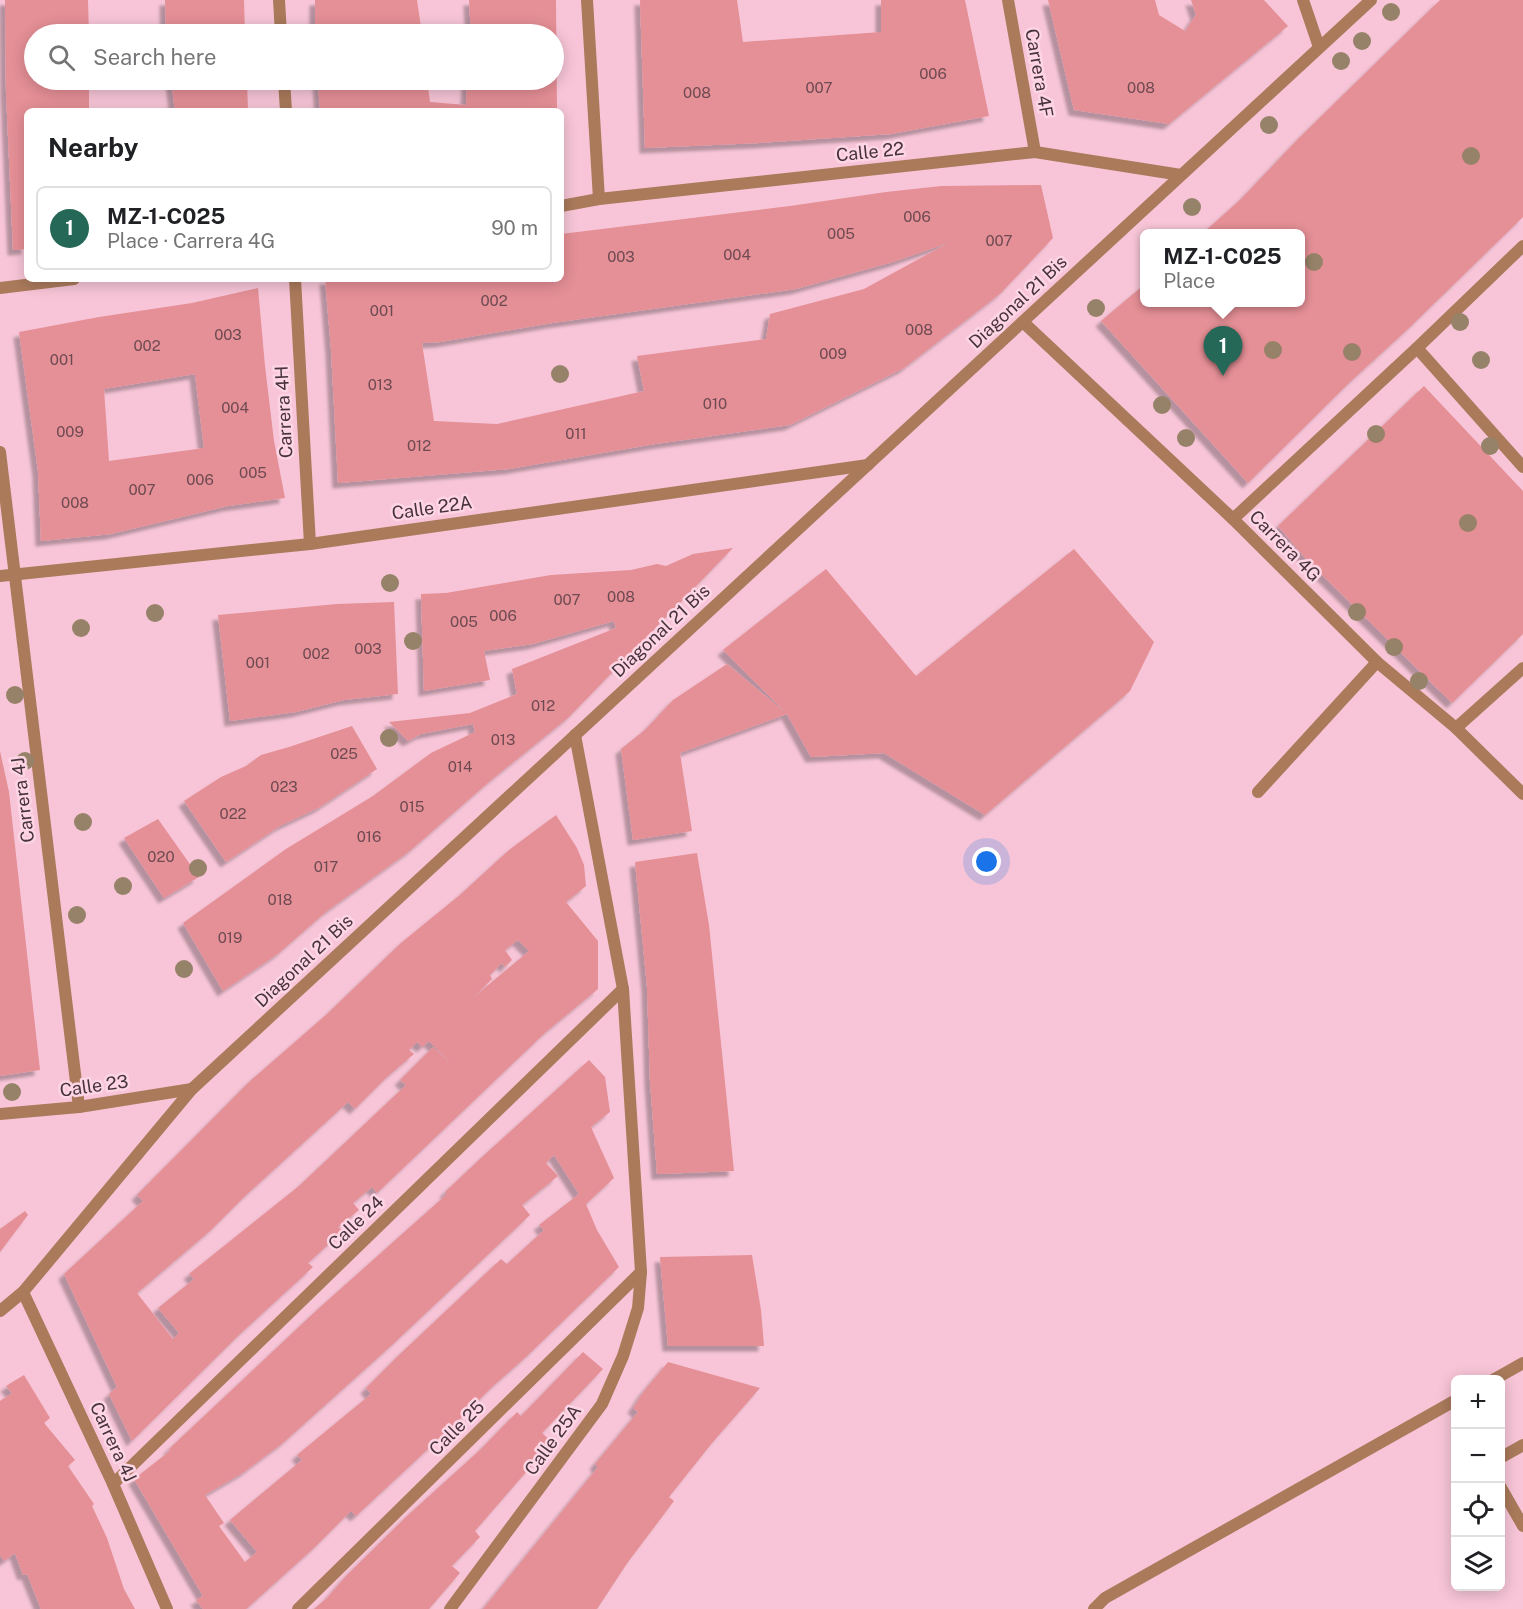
<!DOCTYPE html>
<meta charset="utf-8">
<style>
:root{--surface:#fff;--page:#f6f6f6;--text:#202124;--muted:#757577;--line:#e0e0e0;--accent:#266858}
body{margin:0;font-family:"Public Sans",sans-serif;background:var(--page);color:var(--text)}
.controls{position:absolute;right:18px;bottom:18px;display:grid;overflow:hidden;border-radius:9px;box-shadow:0 3px 15px #0003}
.controls button{width:54px;height:54px;display:grid;place-items:center;padding:0;border:0;border-bottom:2px solid var(--line);background:var(--surface);color:var(--text);font:30px sans-serif}
.you{position:absolute;left:987px;top:862px;width:21px;height:21px;margin:-15px;border:4px solid #fff;border-radius:50%;background:#1a73e8;box-shadow:0 0 0 9px #1a73e833}
.badge{display:grid;place-items:center;width:39px;height:39px;border-radius:50%;background:var(--accent);color:#fff;font-size:20px;font-weight:700}
.pin{position:absolute;translate:-50% -50px;filter:drop-shadow(0 2px 3px #0008)}
.pin::after{content:'';position:absolute;top:32px;width:21px;height:18px;background:inherit;clip-path:polygon(0 0,100% 0,50% 100%)}
.popup{position:absolute;left:1140px;top:229px;width:165px;height:78px;box-sizing:border-box;display:grid;place-content:center;border-radius:9px;background:var(--surface);filter:drop-shadow(0 2px 4px #0005);font-size:20px;white-space:nowrap;color:var(--muted)}
.popup b{font-size:22px;color:var(--text)}
.popup::after{content:'';position:absolute;left:50%;top:100%;margin-left:-12px;border:12px solid transparent;border-top-color:var(--surface)}
.list{margin:0;padding:0;list-style:none}
h2{display:flex;justify-content:space-between;align-items:center;height:78px;margin:0;padding:0 24px;font-size:26px}
h2 small{font-size:20px;font-weight:400;color:var(--muted)}
.list li{display:grid;grid-template-columns:39px 1fr auto;gap:18px;align-items:center;box-sizing:border-box;height:84px;margin:0 12px 12px;padding:0 12px;border:2px solid var(--line);border-radius:9px}
.list b{display:block;font-size:22px;white-space:nowrap}
.list p{margin:0;font-size:20px;white-space:nowrap;color:var(--muted)}
.list em{font-size:20px;font-style:normal;color:var(--muted)}
.icon{flex:none;width:33px;height:33px;fill:none;stroke:currentColor;stroke-width:2;stroke-linecap:round;stroke-linejoin:round}
.map{position:relative;flex:none;width:1523px;height:1609px;overflow:hidden}
.search{position:absolute;background:var(--surface);box-shadow:0 3px 15px #0003;left:24px;top:24px;width:540px;height:66px;display:flex;align-items:center;gap:15px;box-sizing:border-box;padding:0 21px;border-radius:33px;color:var(--muted);font-size:22px}
.panel{position:absolute;background:var(--surface);box-shadow:0 3px 15px #0003;left:24px;top:108px;width:540px;height:174px;border-radius:9px}
.map>svg:first-child{display:block}
.building{fill:#e58f96;fill-rule:evenodd;filter:url(#shadow)}
.lines{fill:none;stroke-linecap:round;stroke-linejoin:round}
.street{stroke:#aa7a5b;stroke-width:12}
.tree{fill:#968268}
.labels{text-anchor:middle;stroke-width:5;stroke-linejoin:round;paint-order:stroke}
.number-label{font-size:15px;fill:#6e4a52}
.street-label{font-size:18px;fill:#47333b;stroke:#fed5e4}
</style>
<div class="map">
<svg width="1523" height="1609" viewBox="0 0 1523 1609">
<defs>
<filter id="shadow"><feDropShadow dx="-5.5" dy="5.5" stdDeviation="1.5" flood-color="#0004"/></filter>
</defs>
<rect width="100%" height="100%" fill="#f7c5d7"/>
<g class="building">
<polygon points="5,0 88,0 89,34 34,34 34,80 89,80 89,111 27,111 27,249 13,250 6,91"/>
<polygon points="165,0 244,0 245,34 166,34"/>
<polygon points="315,0 417,0 422,34 315,34"/>
<polygon points="469,0 556,0 557,111 320,111 318,80 427,80 430,102 466,105 467,80 554,80 554,34 471,34"/>
<polygon points="640,0 737,0 743,42 881,32 881,0 965,0 989,116 891,134 759,143 645,148"/>
<polygon points="1048,0 1155,0 1159,15 1185,31 1196,15 1191,0 1264,0 1288,26 1169,124 1074,110"/>
<polygon points="1440,0 1523,0 1523,217 1409,328 1351,381 1248,483 1101,321 1145,284 1145,303 1301,303 1301,234 1202,234 1242,198 1299,138"/>
<polygon points="171,80 247,80 248,111 175,111"/>
<path d="M 1041,185 L 1053,238 L 1001,293 L 904,368 L 790,425 L 655,444 L 509,469 L 338,483 L 331,349 L 325,279 L 561,279 L 561,234 L 790,206 L 886,192 L 941,186 ZM 948,243 L 864,289 L 770,314 L 766,339 L 637,356 L 644,391 L 497,424 L 434,421 L 422,343 L 440,342 L 552,323 L 796,289 L 893,262 Z"/>
<path d="M 258,288 L 265,366 L 274,441 L 285,498 L 228,506 L 111,534 L 41,541 L 38,471 L 19,332 L 99,317 L 192,303 ZM 195,374 L 204,448 L 109,461 L 104,389 Z"/>
<polygon points="1424,386 1523,491 1523,634 1452,703 1306,559 1278,526"/>
<polygon points="733,548 569,717 490,781 411,850 327,911 279,953 223,991 183,923 286,849 373,796 431,753 475,732 473,724 421,734 408,741 389,722 470,713 517,694 512,669 616,628 614,621 533,644 484,651 490,680 424,691 421,594 446,593 551,575 631,570 657,564 666,566 693,554"/>
<polygon points="1074,549 1154,642 1130,691 985,815 884,753 811,757 787,714 680,753 692,831 633,840 621,749 646,729 673,700 727,664 787,714 723,650 826,569 916,676"/>
<polygon points="394,602 398,694 344,700 296,712 230,721 218,615 337,604"/>
<polygon points="352,726 377,769 320,807 280,826 226,862 184,801 221,777 246,766 261,755 289,747"/>
<polygon points="0,751 9,792 40,1070 0,1076"/>
<path d="M 556,815 L 577,848 L 584,865 L 586,886 L 566,902 L 598,941 L 598,989 L 547,1031 L 377,1193 L 372,1187 L 353,1203 L 359,1210 L 338,1227 L 343,1231 L 308,1263 L 313,1267 L 241,1333 L 132,1441 L 109,1394 L 117,1387 L 64,1274 L 143,1201 L 137,1195 L 250,1081 L 327,1014 L 401,943 L 461,894 L 509,850 ZM 518,940 L 529,951 L 474,997 L 492,979 L 490,975 L 502,963 L 505,967 L 512,960 L 505,950 ZM 429,1041 L 454,1066 L 433,1047 L 400,1080 L 406,1085 L 299,1186 L 189,1274 L 194,1279 L 158,1308 L 179,1333 L 173,1339 L 137,1293 L 211,1230 L 244,1197 L 348,1102 L 355,1109 L 388,1076 L 414,1054 L 409,1050 L 417,1042 L 422,1047 Z"/>
<polygon points="158,819 199,877 164,898 124,838"/>
<polygon points="697,853 709,925 734,1171 657,1174 650,1081 647,987 635,862"/>
<path d="M 589,1060 L 605,1077 L 610,1112 L 591,1127 L 614,1178 L 586,1204 L 597,1230 L 619,1267 L 527,1356 L 493,1386 L 456,1423 L 356,1516 L 351,1511 L 315,1547 L 246,1609 L 203,1609 L 196,1600 L 203,1596 L 134,1479 L 170,1451 L 169,1449 L 318,1309 L 447,1194 L 445,1192 L 481,1158 ZM 554,1155 L 579,1194 L 539,1225 L 544,1230 L 507,1264 L 501,1259 L 398,1356 L 366,1388 L 371,1394 L 297,1455 L 302,1460 L 230,1520 L 257,1552 L 245,1562 L 219,1526 L 224,1523 L 205,1495 L 244,1472 L 284,1442 L 393,1344 L 530,1215 L 522,1205 L 558,1176 L 546,1163 Z"/>
<polygon points="25,1211 28,1215 0,1252 0,1229"/>
<polygon points="752,1255 761,1310 764,1346 668,1346 660,1257"/>
<polygon points="583,1352 603,1369 542,1433 552,1442 475,1531 480,1537 452,1566 460,1573 429,1609 314,1609 327,1598 346,1576 407,1516 481,1449 517,1412 521,1416"/>
<polygon points="668,1362 760,1388 712,1443 669,1497 674,1501 628,1562 597,1609 483,1609 598,1467 595,1464 638,1412 633,1408 644,1391"/>
<polygon points="24,1375 50,1418 44,1423 75,1460 68,1466 94,1504 92,1506 107,1538 124,1589 135,1609 41,1609 27,1574 23,1575 15,1553 4,1561 0,1555 0,1401 12,1393 6,1386"/>
</g>
<g class="lines">
<g class="street">
<polyline points="279,0 281,34"/>
<polyline points="587,0 599,199"/>
<polyline points="1008,0 1035,152"/>
<polyline points="1303,0 1319,47"/>
<polyline points="284,80 286,111"/>
<polyline points="561,206 599,199 1035,152 1181,175"/>
<polyline points="295,279 310,544"/>
<polyline points="0,288 74,279"/>
<polyline points="1023,322 1233,519 1377,662 1456,728 1523,794"/>
<polyline points="1417,348 1523,467"/>
<polyline points="0,452 79,1107"/>
<polyline points="1233,519 1417,348 1523,246"/>
<polyline points="0,576 310,544 868,465"/>
<polyline points="1456,728 1523,668"/>
<polyline points="1258,792 1377,662"/>
<polyline points="0,1114 79,1107 192,1089"/>
<polyline points="23,1292 113,1484 167,1609"/>
<polyline points="0,1311 23,1292 192,1089 1371,0"/>
<polyline points="1493,1380 1523,1363"/>
<polyline points="1500,1458 1523,1445"/>
<polyline points="113,1484 623,989"/>
<polyline points="1500,1486 1523,1526"/>
<polyline points="298,1609 641,1272"/>
<polyline points="450,1609 602,1404 623,1356 638,1308 641,1272 623,989 575,735"/>
<polyline points="1094,1609 1105,1598 1456,1400"/>
</g>
</g>
<g class="tree">
<circle cx="1391" cy="12" r="9"/>
<circle cx="1362" cy="41" r="9"/>
<circle cx="1341" cy="61" r="9"/>
<circle cx="1269" cy="125" r="9"/>
<circle cx="1471" cy="156" r="9"/>
<circle cx="1192" cy="207" r="9"/>
<circle cx="1314" cy="262" r="9"/>
<circle cx="1096" cy="308" r="9"/>
<circle cx="1460" cy="322" r="9"/>
<circle cx="1273" cy="350" r="9"/>
<circle cx="1352" cy="352" r="9"/>
<circle cx="1481" cy="360" r="9"/>
<circle cx="560" cy="374" r="9"/>
<circle cx="1162" cy="405" r="9"/>
<circle cx="1376" cy="434" r="9"/>
<circle cx="1186" cy="438" r="9"/>
<circle cx="1490" cy="446" r="9"/>
<circle cx="1468" cy="523" r="9"/>
<circle cx="390" cy="583" r="9"/>
<circle cx="1357" cy="612" r="9"/>
<circle cx="155" cy="613" r="9"/>
<circle cx="81" cy="628" r="9"/>
<circle cx="413" cy="641" r="9"/>
<circle cx="1394" cy="647" r="9"/>
<circle cx="1419" cy="681" r="9"/>
<circle cx="15" cy="695" r="9"/>
<circle cx="389" cy="738" r="9"/>
<circle cx="25" cy="761" r="9"/>
<circle cx="83" cy="822" r="9"/>
<circle cx="198" cy="868" r="9"/>
<circle cx="123" cy="886" r="9"/>
<circle cx="77" cy="915" r="9"/>
<circle cx="184" cy="969" r="9"/>
<circle cx="12" cy="1092" r="9"/>
</g>
<g class="labels">
<g class="number-label">
<text x="933" y="79">006</text>
<text x="819" y="93">007</text>
<text x="1141" y="93">008</text>
<text x="697" y="98">008</text>
<text x="917" y="222">006</text>
<text x="841" y="239">005</text>
<text x="999" y="246">007</text>
<text x="737" y="260">004</text>
<text x="621" y="262">003</text>
<text x="494" y="306">002</text>
<text x="382" y="316">001</text>
<text x="919" y="335">008</text>
<text x="228" y="340">003</text>
<text x="147" y="351">002</text>
<text x="833" y="359">009</text>
<text x="62" y="365">001</text>
<text x="380" y="390">013</text>
<text x="715" y="409">010</text>
<text x="235" y="413">004</text>
<text x="70" y="437">009</text>
<text x="576" y="439">011</text>
<text x="419" y="451">012</text>
<text x="253" y="478">005</text>
<text x="200" y="485">006</text>
<text x="142" y="495">007</text>
<text x="75" y="508">008</text>
<text x="621" y="602">008</text>
<text x="567" y="605">007</text>
<text x="503" y="621">006</text>
<text x="464" y="627">005</text>
<text x="368" y="654">003</text>
<text x="316" y="659">002</text>
<text x="258" y="668">001</text>
<text x="543" y="711">012</text>
<text x="503" y="745">013</text>
<text x="344" y="759">025</text>
<text x="460" y="772">014</text>
<text x="284" y="792">023</text>
<text x="412" y="812">015</text>
<text x="233" y="819">022</text>
<text x="369" y="842">016</text>
<text x="161" y="862">020</text>
<text x="326" y="872">017</text>
<text x="280" y="905">018</text>
<text x="230" y="943">019</text>
</g>
<g class="street-label">
<text transform="translate(1039 73) rotate(80)" y="6">Carrera 4F</text>
<text transform="translate(870 152) rotate(-6)" y="6">Calle 22</text>
<text transform="translate(1018 302) rotate(-43)" y="6">Diagonal 21 Bis</text>
<text transform="translate(284 412) rotate(-93)" y="6">Carrera 4H</text>
<text transform="translate(432 508) rotate(-8)" y="6">Calle 22A</text>
<text transform="translate(1285 546) rotate(45)" y="6">Carrera 4G</text>
<text transform="translate(661 631) rotate(-43)" y="6">Diagonal 21 Bis</text>
<text transform="translate(23 800) rotate(-97)" y="6">Carrera 4J</text>
<text transform="translate(304 961) rotate(-43)" y="6">Diagonal 21 Bis</text>
<text transform="translate(94 1086) rotate(-8)" y="6">Calle 23</text>
<text transform="translate(356 1223) rotate(-44)" y="6">Calle 24</text>
<text transform="translate(457 1428) rotate(-45)" y="6">Calle 25</text>
<text transform="translate(553 1440) rotate(-54)" y="6">Calle 25A</text>
<text transform="translate(113 1442) rotate(65)" y="6">Carrera 4J</text>
</g>
</g>
</svg>
<div class="controls">
<button>+</button>
<button>−</button>
<button><svg class="icon" aria-label="locate" viewBox="0 0 24 24"><circle cx="12" cy="12" r="6"/><path d="M12 2v4M12 18v4M2 12h4M18 12h4"/></svg></button>
<button><svg class="icon" aria-label="layers" viewBox="0 0 24 24"><path d="M12 4l9 5-9 5-9-5zM3 14l9 5 9-5"/></svg></button>
</div>
<div class="you"></div>
<div class="pin badge" style="left:1223px;top:376px">1</div>
<div class="popup"><b>MZ-1-C025</b>Place</div>
<div class="search"><svg class="icon" aria-label="search" viewBox="0 0 24 24"><circle cx="10" cy="10" r="6"/><path d="M15 15l6 6"/></svg>Search here</div>
<section class="panel">
<h2>Nearby<small></small></h2>
<ul class="list">
<li><span class="badge">1</span><div><b>MZ-1-C025</b><p>Place · Carrera 4G</p></div><em>90 m</em></li>
</ul>
</section>
</div>
